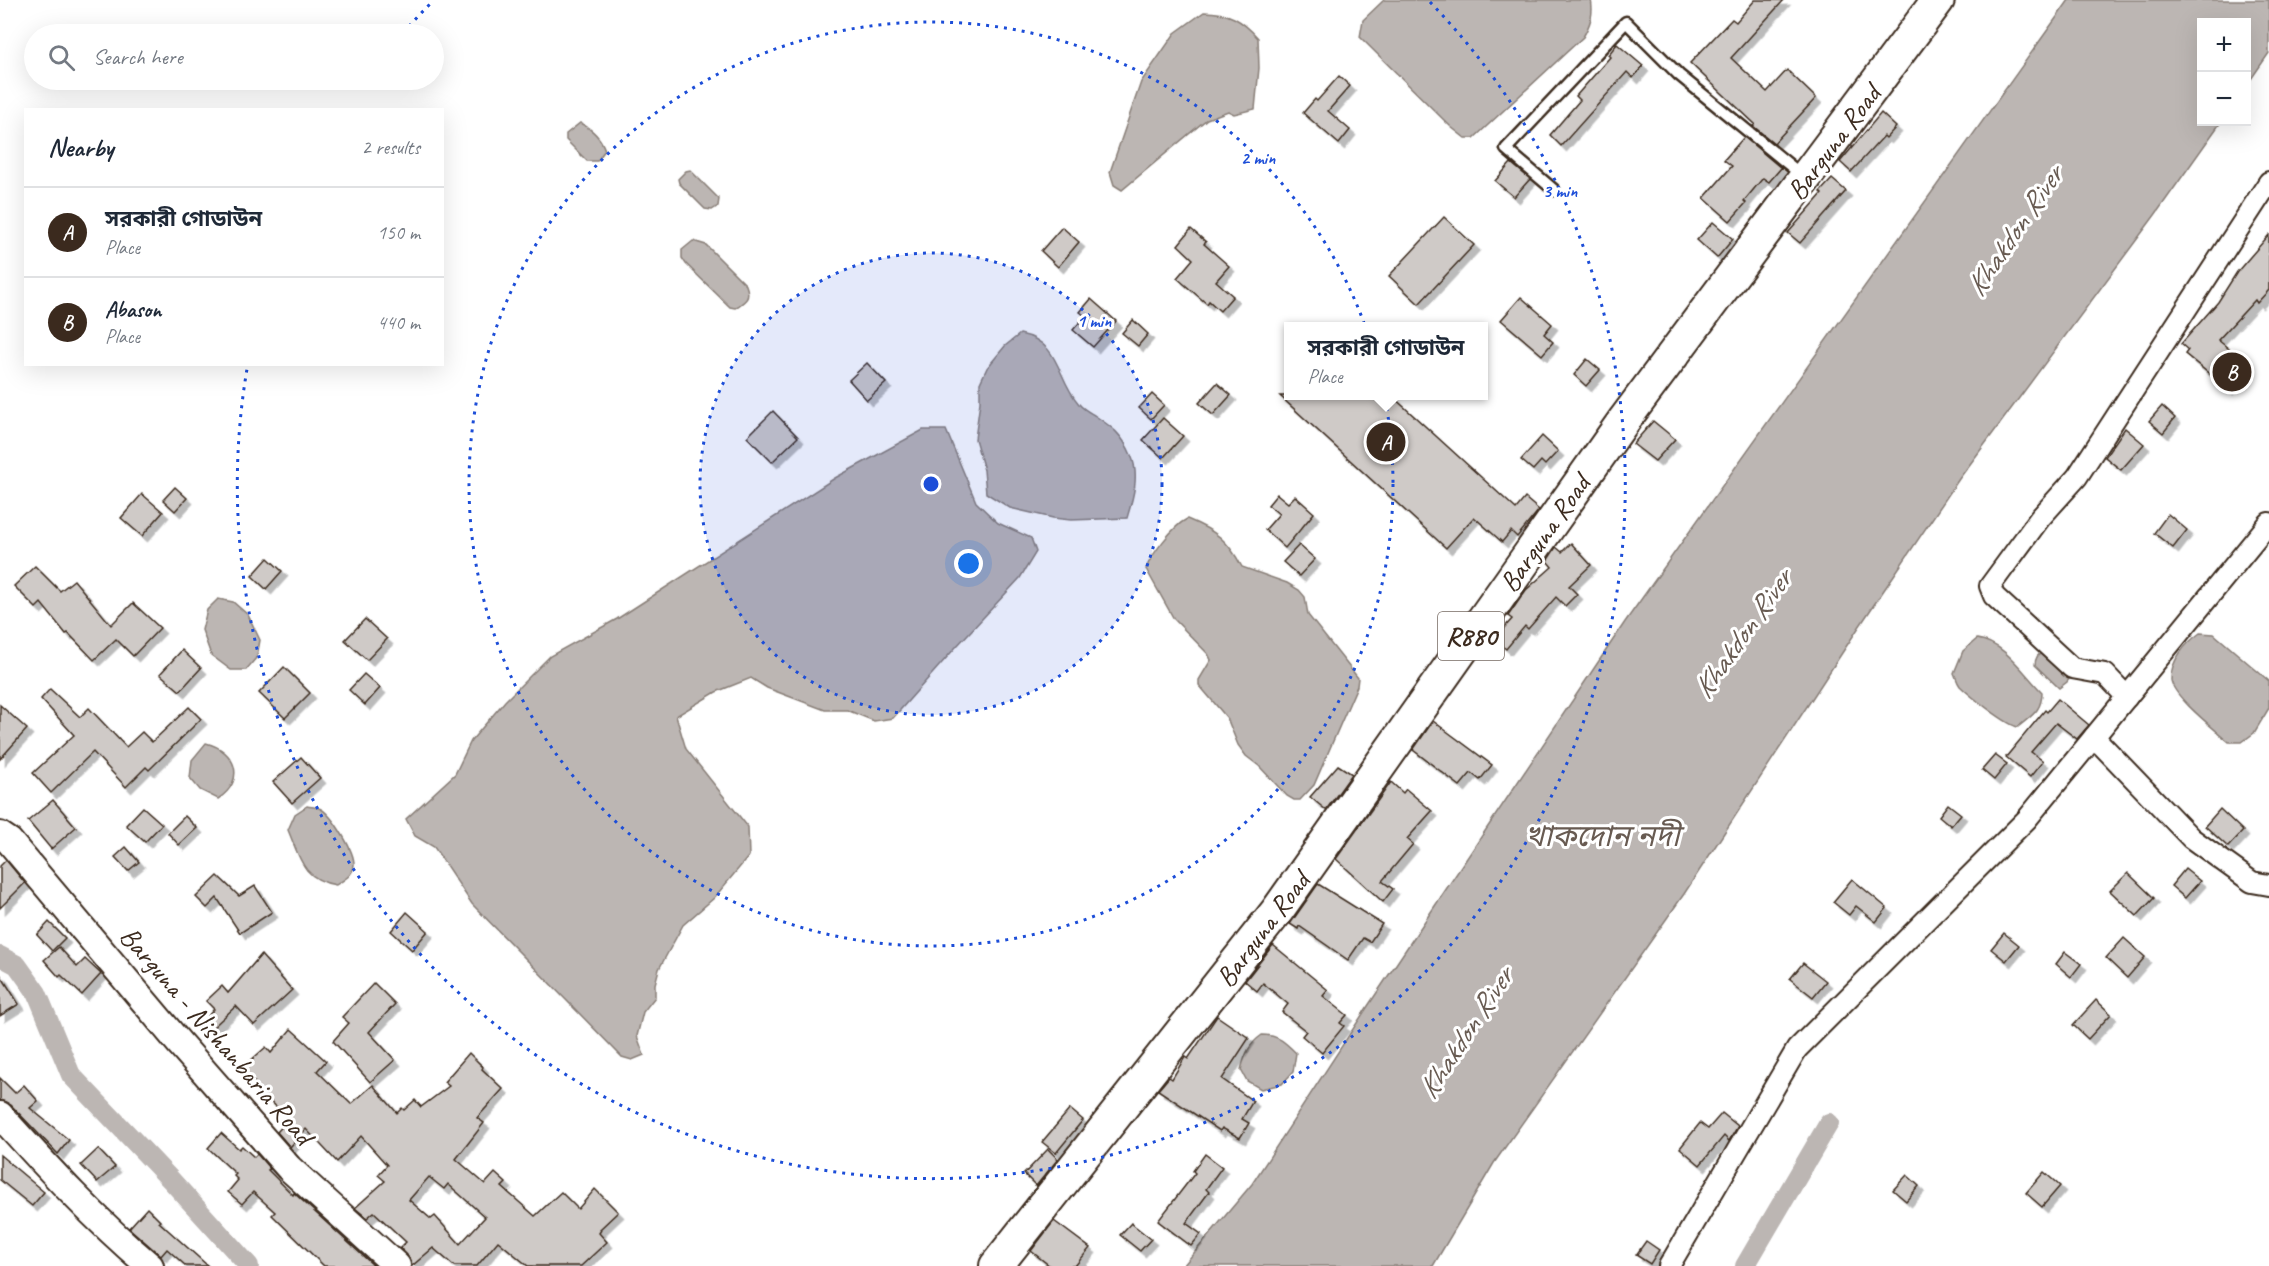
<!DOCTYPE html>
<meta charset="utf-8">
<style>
:root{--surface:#fff;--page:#f2f2f3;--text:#1f2937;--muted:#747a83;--line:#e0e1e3;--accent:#3b2a1e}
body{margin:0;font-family:Caveat,"Noto Sans Bengali",sans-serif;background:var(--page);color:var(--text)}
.controls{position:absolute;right:18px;top:18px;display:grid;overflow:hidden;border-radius:0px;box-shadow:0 6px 24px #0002}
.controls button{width:54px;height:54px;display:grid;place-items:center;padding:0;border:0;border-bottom:2px solid var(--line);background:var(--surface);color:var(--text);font:30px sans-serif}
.you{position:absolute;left:969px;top:564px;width:21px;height:21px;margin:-15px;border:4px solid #fff;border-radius:50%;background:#1a73e8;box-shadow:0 0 0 9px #1a73e833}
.badge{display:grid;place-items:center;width:39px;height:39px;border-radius:50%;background:var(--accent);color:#fff;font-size:20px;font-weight:700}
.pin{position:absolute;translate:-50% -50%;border:3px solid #fff;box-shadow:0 2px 6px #0006}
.popup{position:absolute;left:1284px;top:322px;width:204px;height:78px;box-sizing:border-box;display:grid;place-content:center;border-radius:0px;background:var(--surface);filter:drop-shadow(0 2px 4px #0005);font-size:20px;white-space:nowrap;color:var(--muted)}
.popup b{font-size:22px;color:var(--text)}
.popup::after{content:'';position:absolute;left:50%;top:100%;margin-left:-12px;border:12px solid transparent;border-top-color:var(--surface)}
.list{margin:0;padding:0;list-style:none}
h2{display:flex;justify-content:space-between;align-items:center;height:78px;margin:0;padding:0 24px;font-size:26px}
h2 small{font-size:20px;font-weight:400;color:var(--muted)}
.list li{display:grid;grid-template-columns:39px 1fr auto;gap:18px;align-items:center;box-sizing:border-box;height:90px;padding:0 24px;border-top:2px solid var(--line)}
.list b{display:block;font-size:22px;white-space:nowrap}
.list p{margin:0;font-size:20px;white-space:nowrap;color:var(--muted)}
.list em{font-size:20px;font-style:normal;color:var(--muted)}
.icon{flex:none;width:33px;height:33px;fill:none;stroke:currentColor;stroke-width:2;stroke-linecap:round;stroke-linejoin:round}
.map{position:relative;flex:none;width:2269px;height:1266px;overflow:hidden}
.search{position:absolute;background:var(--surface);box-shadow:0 6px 24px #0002;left:24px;top:24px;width:420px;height:66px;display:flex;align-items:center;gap:15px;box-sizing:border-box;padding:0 21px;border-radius:33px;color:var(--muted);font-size:22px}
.panel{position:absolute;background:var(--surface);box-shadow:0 6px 24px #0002;left:24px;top:108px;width:420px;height:258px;border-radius:0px}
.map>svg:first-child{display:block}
.water{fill:#bcb6b3;stroke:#887e77;stroke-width:1.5}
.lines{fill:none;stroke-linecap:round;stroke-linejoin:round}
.canal{stroke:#bcb6b3;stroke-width:20}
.building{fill:#cfcac7;stroke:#3b2a1e;stroke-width:1.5;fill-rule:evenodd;filter:url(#shadow)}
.service-casing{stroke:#3b2a1e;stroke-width:15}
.minor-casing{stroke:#3b2a1e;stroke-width:24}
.tertiary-casing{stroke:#3b2a1e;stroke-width:30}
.primary-casing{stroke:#3b2a1e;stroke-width:36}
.service{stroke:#fff;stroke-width:10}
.minor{stroke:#fff;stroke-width:20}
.tertiary{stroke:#fff;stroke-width:26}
.primary{stroke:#fff;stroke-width:32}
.ring{fill:none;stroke:#1d4ed8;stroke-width:3;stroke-dasharray:3 6}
.labels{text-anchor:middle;stroke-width:6;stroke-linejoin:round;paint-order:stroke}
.shield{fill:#fff;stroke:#766a62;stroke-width:1.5}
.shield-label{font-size:27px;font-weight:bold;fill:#3b2a1e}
.street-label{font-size:28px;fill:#3b2a1e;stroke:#fff}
.water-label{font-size:30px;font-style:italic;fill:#685b52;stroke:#fff}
.centre{fill:#1d4ed8;stroke:#fff;stroke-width:3}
.ring-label{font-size:18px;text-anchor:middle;font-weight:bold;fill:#1d4ed8;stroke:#fff;stroke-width:6;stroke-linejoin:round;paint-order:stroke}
</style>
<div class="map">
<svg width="2269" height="1266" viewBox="0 0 2269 1266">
<defs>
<filter id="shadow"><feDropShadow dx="5.5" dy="5.5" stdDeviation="0" flood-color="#0004"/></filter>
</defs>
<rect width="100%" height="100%" fill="#fff"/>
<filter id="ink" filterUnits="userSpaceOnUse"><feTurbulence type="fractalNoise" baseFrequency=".0167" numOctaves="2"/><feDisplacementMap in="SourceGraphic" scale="12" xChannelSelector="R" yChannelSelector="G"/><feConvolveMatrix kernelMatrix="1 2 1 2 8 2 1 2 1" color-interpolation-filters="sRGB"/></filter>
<g filter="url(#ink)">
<g class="water">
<path d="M 1384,0 L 1591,0 C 1594,14 1590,25 1583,37 L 1474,138 L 1465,138 L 1451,127 L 1360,37 L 1363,20 Z"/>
<polygon points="2069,0 2269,0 2269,53 2247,85 2246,22 2202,22 2202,122 2221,122 2155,215 1959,479 1859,627 1684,894 1494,1163 1433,1266 1183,1266 1252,1184 1368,1006 1625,622"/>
<path d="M 1204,12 C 1229,12 1242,20 1258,38 L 1259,68 L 1255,109 L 1234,114 L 1228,111 L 1207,119 L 1122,190 L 1114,185 L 1110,172 L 1141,82 L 1175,33 Z"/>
<path d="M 580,123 C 592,129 601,138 605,150 L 597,161 L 587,161 L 566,140 L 566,134 Z"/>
<polygon points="690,170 719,199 718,206 712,210 705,209 679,183 678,179 686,171"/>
<path d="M 693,241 L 706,245 L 746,285 C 751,298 746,301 735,308 L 730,307 L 686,264 L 682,258 L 682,250 Z"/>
<path d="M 1020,334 C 1061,342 1056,378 1079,404 C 1083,409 1089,412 1094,415 C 1112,427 1122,434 1131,455 C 1140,475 1133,498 1127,518 L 1071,520 L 1053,518 L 1010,508 L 986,493 L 984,470 L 975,439 L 980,402 L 980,383 L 987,368 L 1005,346 Z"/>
<polygon points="923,430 946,430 976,502 998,523 1031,538 1036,552 1020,578 956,647 893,718 874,721 847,710 825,710 767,688 751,678 716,692 676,716 686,749 748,827 749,856 714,898 683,925 659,969 655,984 655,997 643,1012 637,1036 644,1055 632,1060 622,1057 472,904 434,847 415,836 406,819 455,774 471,741 505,701 550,656 617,619 835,478"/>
<path d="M 1187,519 C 1216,531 1228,540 1242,567 L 1287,583 L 1299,590 L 1305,597 L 1308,615 L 1358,678 L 1357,686 L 1314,785 L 1300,800 L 1294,800 L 1287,796 L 1259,766 L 1246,756 L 1238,745 L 1227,718 L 1199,685 L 1199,680 L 1211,660 L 1208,654 L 1174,619 L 1146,569 C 1151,555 1173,526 1187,519 Z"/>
<polygon points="218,599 233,602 248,615 260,640 257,657 246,670 231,670 211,655 202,630 207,610"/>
<path d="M 2200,633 L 2214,634 L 2269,681 L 2269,708 L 2254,733 L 2242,742 L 2229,742 C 2216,730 2173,697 2171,680 C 2170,661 2186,643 2200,633 Z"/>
<path d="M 1977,639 C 2004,642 2024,674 2042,692 C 2042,711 2032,715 2018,727 C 2007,725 1969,695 1960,686 C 1957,682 1956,677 1954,673 L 1963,651 Z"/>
<path d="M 2045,650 L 2070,677 L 2067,682 L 2059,688 L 2035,665 C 2035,658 2039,653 2045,650 Z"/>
<path d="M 206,743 C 237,751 246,781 218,799 L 200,790 L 190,778 L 192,760 Z"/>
<path d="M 307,806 C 311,807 317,807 321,809 C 333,816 355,852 354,865 C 353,876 343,880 336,885 C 302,879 300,858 288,830 L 295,814 Z"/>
<path d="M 1262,1035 C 1278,1035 1285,1042 1296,1053 L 1293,1072 L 1282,1084 L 1261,1089 L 1247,1081 L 1241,1070 C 1245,1054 1249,1044 1262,1035 Z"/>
</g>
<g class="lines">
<g class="canal">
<polyline points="0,956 17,965 37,993 71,1075 171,1180 249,1266"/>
<polyline points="1745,1266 1829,1123"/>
</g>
</g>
<g class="building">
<polygon points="1755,0 1784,0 1731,58 1767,92 1787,70 1816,98 1774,143 1753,126 1755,124 1690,63 1732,19 1736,22"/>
<polygon points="1617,44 1643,66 1633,78 1627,72 1561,146 1550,135 1580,100 1576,96 1610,57 1608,55"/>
<polygon points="1339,76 1350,86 1328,111 1350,130 1339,144 1303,113 1315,99 1317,101"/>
<polygon points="1881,113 1896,127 1886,138 1884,136 1851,172 1840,162"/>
<polygon points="1744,137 1781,168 1769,182 1763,178 1744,201 1746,203 1730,221 1704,198 1732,166 1724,160"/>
<polygon points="1511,163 1530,179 1514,197 1495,181"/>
<polygon points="1832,179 1846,191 1800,243 1788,233 1822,194 1820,192"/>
<polygon points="1444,217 1474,245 1419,304 1389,276"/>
<polygon points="1713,222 1733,239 1717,258 1697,240"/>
<polygon points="1062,227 1079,242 1058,267 1041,251"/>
<polygon points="1191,229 1206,242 1204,244 1229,266 1216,281 1233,296 1220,311 1209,301 1207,304 1177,278 1193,259 1178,245"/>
<polygon points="2269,235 2269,290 2257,303 2255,300 2218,340 2248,364 2228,389 2185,354 2188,350 2181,344 2218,302 2237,272"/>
<polygon points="1521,297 1552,324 1544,334 1553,342 1542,355 1501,320"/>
<polygon points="1091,299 1116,321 1093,347 1073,330 1085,316 1080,312"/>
<polygon points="1133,320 1148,334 1138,346 1122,333"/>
<polygon points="1587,359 1600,370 1586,386 1574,375"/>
<polygon points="867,363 886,383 867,400 849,380"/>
<polygon points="1217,383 1231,395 1213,415 1199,403"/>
<polygon points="1152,394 1164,405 1151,419 1139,408"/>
<polygon points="1280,396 1392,396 1516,509 1525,498 1539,510 1517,537 1511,531 1502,542 1474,517 1446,548"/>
<polygon points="2162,406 2175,418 2163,433 2149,421"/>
<polygon points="773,411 798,437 772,462 747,437"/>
<polygon points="1163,418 1183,436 1163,458 1143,440"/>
<polygon points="1653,421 1675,439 1655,461 1633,444"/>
<polygon points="2125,428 2144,444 2121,470 2105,457"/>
<polygon points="1542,436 1558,451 1545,465 1541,461 1533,470 1521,460"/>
<polygon points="175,487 187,498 175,511 163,500"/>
<polygon points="142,494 163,512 142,536 121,518"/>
<polygon points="1277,494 1288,503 1295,496 1314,513 1285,548 1265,530 1279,514 1268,505"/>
<polygon points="2168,514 2187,530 2173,548 2154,533"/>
<polygon points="1571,543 1591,565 1569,586 1577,594 1565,606 1556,597 1528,629 1525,626 1506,649 1494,639 1512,619 1508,616 1526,590 1552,567 1547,561 1556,547 1562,552"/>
<polygon points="1299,545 1315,559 1299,576 1283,562"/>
<polygon points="268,558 282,571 266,589 252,576"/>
<polygon points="35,566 60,591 74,580 111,625 133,603 160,628 133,656 116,639 94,660 68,633 66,634 41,603 36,608 14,586"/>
<polygon points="365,619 387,639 367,660 345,640"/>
<polygon points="182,650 201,668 180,691 160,674"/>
<polygon points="284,667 310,693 285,718 259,693"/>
<polygon points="364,674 380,688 365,705 349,690"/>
<polygon points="50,689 80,717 89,708 126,747 142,732 152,742 189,707 201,719 149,770 146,767 126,787 93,752 51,793 33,773 74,735 41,699"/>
<polygon points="2058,699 2089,725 2077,739 2056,723 2031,752 2043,761 2030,777 2006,757 2045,710 2047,712"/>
<polygon points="0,705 27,729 0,759"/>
<polygon points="1433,721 1492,765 1480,780 1471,773 1460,786 1413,750"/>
<polygon points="1995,755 2007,764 1994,780 1982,770"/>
<polygon points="301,757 320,778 292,803 273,782"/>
<polygon points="1338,765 1352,774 1326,810 1310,797"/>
<polygon points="1391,782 1403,793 1406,789 1432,811 1407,839 1413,844 1382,881 1393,889 1383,902 1336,859"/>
<polygon points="53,800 76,827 51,849 28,821"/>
<polygon points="1948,804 1961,814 1951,826 1939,816"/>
<polygon points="143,807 162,824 145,842 126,825"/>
<polygon points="2220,809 2243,831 2228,847 2205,826"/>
<polygon points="185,816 197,828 179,845 168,833"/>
<polygon points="126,847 139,862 128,871 115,857"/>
<polygon points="6,860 25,883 0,908 0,866"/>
<polygon points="2185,869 2200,881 2185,898 2171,886"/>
<polygon points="2128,873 2154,898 2137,916 2110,891"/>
<polygon points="218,876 239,896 255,886 272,912 240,933 217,898 207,908 196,897"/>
<polygon points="1852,879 1887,908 1876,922 1856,906 1849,915 1833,902"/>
<polygon points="1318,884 1382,924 1370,942 1363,938 1348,960 1299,926 1298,929 1290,924"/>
<polygon points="407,912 428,931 412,950 391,931"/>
<polygon points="49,922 65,938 52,951 37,935"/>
<polygon points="2004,933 2019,945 2006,961 1991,949"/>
<polygon points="2124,938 2145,957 2127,978 2106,958"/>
<polygon points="1273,945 1328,990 1323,996 1347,1015 1340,1023 1344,1026 1322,1053 1302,1036 1306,1031 1282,1012 1288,1004 1263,983 1257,991 1245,981"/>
<polygon points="59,947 77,967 85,959 101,974 82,995 61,975 59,977 44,960"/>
<polygon points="2065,952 2081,964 2071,977 2056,964"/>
<polygon points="261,955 292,990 254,1025 236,1006 210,1030 202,1023 214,1009 206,1001 222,986 228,993"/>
<polygon points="1803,963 1826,981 1813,997 1790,979"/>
<polygon points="0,974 19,1004 0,1016"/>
<polygon points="374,983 395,1004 369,1032 395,1060 370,1082 333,1041 349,1023 342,1017"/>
<polygon points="2096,1000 2111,1014 2088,1039 2073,1025"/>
<polygon points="1217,1016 1249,1038 1222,1079 1253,1101 1242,1119 1249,1123 1240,1138 1222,1128 1220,1131 1158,1090 1169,1077 1172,1079 1185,1057 1188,1059"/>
<path d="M 291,1029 L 326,1061 L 317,1071 L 351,1104 L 373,1085 L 397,1113 L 402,1108 L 404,1110 L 415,1100 L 421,1107 L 449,1086 L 444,1082 L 469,1053 L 483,1067 L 482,1069 L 503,1089 L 477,1118 L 484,1123 L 456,1159 L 485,1184 L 495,1173 L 506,1183 L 502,1187 L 535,1216 L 561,1192 L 578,1209 L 595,1189 L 618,1212 L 600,1229 L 601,1230 L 599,1233 L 607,1242 L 581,1266 L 528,1266 L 498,1241 L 477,1266 L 454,1266 L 433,1248 L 412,1266 L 407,1255 L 400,1248 L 406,1242 L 374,1212 L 367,1218 L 355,1208 L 385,1181 L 378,1175 L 387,1165 L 361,1136 L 337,1162 L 306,1129 L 290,1147 L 277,1132 L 289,1119 L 260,1091 L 261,1090 L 242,1068 L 266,1047 L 271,1053 ZM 429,1177 L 444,1189 L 448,1184 L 485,1217 L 460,1244 L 435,1216 L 431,1219 L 409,1200 Z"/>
<polygon points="0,1078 15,1093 24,1085 38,1101 30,1108 69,1140 58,1154 11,1105 0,1100"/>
<polygon points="1070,1109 1083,1120 1056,1153 1042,1142"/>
<polygon points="1722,1113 1738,1126 1729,1141 1724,1136 1700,1165 1680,1148 1700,1123 1708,1129"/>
<polygon points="221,1133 239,1149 242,1146 254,1157 257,1154 270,1169 268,1170 293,1195 294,1193 374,1266 324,1266 272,1215 275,1212 253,1192 242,1204 228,1192 238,1180 234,1176 236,1174 208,1148"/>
<polygon points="98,1149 115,1167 97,1182 81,1165"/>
<polygon points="1048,1149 1058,1159 1036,1186 1024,1174"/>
<polygon points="1205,1154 1222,1167 1206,1189 1209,1192 1186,1223 1201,1234 1191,1246 1158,1221 1195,1173 1193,1171"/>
<polygon points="0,1155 44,1192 32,1206 0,1180"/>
<polygon points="2044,1172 2060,1186 2042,1207 2026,1193"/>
<polygon points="1907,1175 1919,1186 1906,1201 1893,1190"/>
<polygon points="147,1208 160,1221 159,1222 208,1266 186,1266 167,1249 161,1256 129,1228"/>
<polygon points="1054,1221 1090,1248 1075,1266 1050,1266 1031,1251"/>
<polygon points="1131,1223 1151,1239 1140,1251 1120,1235"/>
<polygon points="1646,1241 1659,1250 1650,1264 1636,1255"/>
</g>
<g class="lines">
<g class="service-casing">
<polyline id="service" points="1554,190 1506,149 1626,22 1679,75 1804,177"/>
</g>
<g class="minor-casing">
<g id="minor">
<polyline points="2127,697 2105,674 2072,668 1994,596 1990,586 2040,518 2077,477 2269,182"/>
<polyline points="2094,737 2191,838 2252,882 2269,885"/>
<polyline points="1669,1266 1797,1049 2027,819 2269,523"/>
</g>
</g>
<g class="tertiary-casing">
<g id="tertiary">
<polyline points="0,835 9,841 180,1044 289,1168 397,1266"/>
<path d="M 0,1115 C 48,1168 95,1220 150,1266"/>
</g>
</g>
<g class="primary-casing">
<polyline id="primary" points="996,1266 1277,911 1625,419 1938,0"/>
</g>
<use href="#service" class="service"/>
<use href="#minor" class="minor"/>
<use href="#tertiary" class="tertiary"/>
<use href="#primary" class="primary"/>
</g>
</g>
<circle cx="931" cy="484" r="231" fill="#1d4ed8" fill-opacity=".12"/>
<g class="ring">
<circle cx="931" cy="484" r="231"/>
<circle cx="931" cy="484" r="462"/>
<path d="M403 33A694 694 0 0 1 432 2M1430 2A694 694 0 1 1 247 369"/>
</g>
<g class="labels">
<rect class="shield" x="1438" y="612" width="66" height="48" rx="4.5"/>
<g class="shield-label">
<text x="1471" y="645">R880</text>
</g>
<g class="street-label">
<text transform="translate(1833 142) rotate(-53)" y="10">Barguna Road</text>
<text transform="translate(1544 533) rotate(-55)" y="10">Barguna Road</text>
<text transform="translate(1262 929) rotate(-53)" y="10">Barguna Road</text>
<text transform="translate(217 1035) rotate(49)" y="10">Barguna - Nishanbaria Road</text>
</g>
<g class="water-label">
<text transform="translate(2014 231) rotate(-56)" y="10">Khakdon River</text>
<text transform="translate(1742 634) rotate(-55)" y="10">Khakdon River</text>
<text x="1602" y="846">খাকদোন নদী</text>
<text transform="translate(1465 1033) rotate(-57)" y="10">Khakdon River</text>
</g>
</g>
<circle cx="931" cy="484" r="9" class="centre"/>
<g class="ring-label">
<text x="1258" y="164">2 min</text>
<text x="1560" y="197">3 min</text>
<text x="1094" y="327">1 min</text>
</g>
</svg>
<div class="controls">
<button>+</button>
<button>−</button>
</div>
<div class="you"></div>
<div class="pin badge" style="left:1386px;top:442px">A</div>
<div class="popup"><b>সরকারী গোডাউন</b>Place</div>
<div class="pin badge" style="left:2232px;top:372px">B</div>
<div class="search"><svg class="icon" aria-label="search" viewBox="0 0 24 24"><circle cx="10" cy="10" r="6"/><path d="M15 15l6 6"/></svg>Search here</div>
<section class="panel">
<h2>Nearby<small>2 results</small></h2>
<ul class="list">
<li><span class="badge">A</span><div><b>সরকারী গোডাউন</b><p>Place</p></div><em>150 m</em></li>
<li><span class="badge">B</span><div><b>Abason</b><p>Place</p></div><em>440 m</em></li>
</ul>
</section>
</div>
